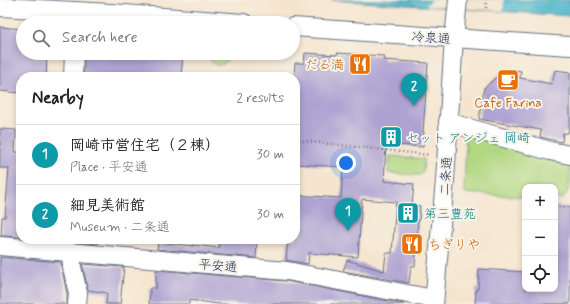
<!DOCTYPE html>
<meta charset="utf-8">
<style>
:root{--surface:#fff;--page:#f2f2f2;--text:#222;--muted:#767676;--line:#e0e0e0;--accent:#111827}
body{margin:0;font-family:Mynerve,"Klee One",sans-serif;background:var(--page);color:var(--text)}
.controls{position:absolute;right:12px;bottom:12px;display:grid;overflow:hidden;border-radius:8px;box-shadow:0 2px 6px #0003}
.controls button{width:36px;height:36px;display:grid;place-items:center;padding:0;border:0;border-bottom:1px solid var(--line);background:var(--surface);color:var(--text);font:20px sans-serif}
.you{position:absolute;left:346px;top:163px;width:14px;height:14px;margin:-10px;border:3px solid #fff;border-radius:50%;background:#1a73e8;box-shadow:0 0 0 6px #1a73e833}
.badge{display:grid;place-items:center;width:26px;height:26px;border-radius:50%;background:var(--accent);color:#fff;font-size:13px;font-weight:700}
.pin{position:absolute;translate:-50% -33px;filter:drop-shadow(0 1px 2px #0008)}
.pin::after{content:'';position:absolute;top:21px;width:14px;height:12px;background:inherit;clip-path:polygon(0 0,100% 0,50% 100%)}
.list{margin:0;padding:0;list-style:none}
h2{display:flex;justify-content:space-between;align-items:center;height:52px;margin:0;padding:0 16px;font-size:17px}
h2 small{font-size:13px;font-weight:400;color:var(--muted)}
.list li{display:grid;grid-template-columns:26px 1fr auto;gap:12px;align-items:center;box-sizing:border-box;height:60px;padding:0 16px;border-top:1px solid var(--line)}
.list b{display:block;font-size:15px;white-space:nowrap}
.list p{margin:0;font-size:13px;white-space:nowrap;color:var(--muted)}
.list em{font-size:13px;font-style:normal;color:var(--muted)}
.icon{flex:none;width:22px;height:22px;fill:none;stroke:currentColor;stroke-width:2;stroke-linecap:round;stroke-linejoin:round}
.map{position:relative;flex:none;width:570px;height:304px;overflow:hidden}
.search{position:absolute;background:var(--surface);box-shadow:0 2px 6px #0003;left:16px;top:16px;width:284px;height:44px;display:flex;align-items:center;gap:10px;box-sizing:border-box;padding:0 14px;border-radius:22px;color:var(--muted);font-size:15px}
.panel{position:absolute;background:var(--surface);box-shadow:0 2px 6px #0003;left:16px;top:72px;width:284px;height:172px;border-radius:16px}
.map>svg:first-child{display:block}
.green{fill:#b1d780;stroke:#66836f}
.water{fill:#4cb6c9;stroke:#347294}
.pier{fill:#f5e5cf}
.building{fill:#ada2d2}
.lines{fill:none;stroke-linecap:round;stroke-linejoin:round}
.minor-casing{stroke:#676f86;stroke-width:20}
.path{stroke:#676f86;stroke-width:2.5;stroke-dasharray:1 3;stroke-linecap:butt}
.minor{stroke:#fff;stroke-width:18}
.labels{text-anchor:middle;stroke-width:4;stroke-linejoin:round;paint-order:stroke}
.street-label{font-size:13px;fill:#1b2f5e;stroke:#f7f3e8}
.food-label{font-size:13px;fill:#c56008;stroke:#f7f3e8;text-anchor:end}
.culture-label{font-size:13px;fill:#0d838f;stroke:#f7f3e8;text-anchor:start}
</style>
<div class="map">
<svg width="570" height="304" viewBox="0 0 570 304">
<rect width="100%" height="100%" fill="#f7f3e8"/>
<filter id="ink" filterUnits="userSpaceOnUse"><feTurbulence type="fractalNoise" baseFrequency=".025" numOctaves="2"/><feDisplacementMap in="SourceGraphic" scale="8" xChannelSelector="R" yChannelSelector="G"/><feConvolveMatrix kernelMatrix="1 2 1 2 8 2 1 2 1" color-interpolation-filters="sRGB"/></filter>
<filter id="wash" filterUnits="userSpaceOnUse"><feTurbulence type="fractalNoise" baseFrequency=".012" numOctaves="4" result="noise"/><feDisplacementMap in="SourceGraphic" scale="16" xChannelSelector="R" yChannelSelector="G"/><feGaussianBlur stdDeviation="0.9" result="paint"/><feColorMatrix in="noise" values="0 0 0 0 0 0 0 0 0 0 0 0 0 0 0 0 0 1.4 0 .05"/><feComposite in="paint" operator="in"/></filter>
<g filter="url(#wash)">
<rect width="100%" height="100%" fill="#f5e5cf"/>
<g class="green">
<path d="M 208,53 L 230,53 C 227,70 209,68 208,53 Z"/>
<polygon points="470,131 570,160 570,187 563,199 555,199 555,187 525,187 525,197 464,193 466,137"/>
<polygon points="390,156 424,159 423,172 420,175 417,175 388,173"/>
</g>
<polygon class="water" points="332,0 570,0 570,16"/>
<polygon class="pier" points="432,0 504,0 503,11 425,6"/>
<g id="blocks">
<g class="building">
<polygon points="0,27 23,29 23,53 47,53 46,77 21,77 21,93 0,91"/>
<polygon points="84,53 183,53 181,77 84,77"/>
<polygon points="305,53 337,55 337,53 384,56 383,60 428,63 423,132 424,132 423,147 386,144 384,181 414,184 412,205 420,206 419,221 418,221 415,266 411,266 409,283 343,271 347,260 384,271 386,253 392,253 396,202 362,199 358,257 309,253 308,264 286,260 288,239 295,239 295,195 341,198 343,167 295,164 295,77 294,77 295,63 304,63"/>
<polygon points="506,69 521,71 520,78 552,84 555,70 570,72 570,120 568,133 563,133 562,142 540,137 541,130 479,119 484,88"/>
<polygon points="0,129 16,130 15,152 21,152 21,237 1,236 2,217 5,217 9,168 0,168"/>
<polygon points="555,206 570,207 570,304 475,304 476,289 478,289 479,269 525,272 525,289 555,289"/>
<polygon points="41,239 99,239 98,244"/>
<polygon points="219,239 257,239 256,258 157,249 158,242 193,246 193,245 219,248"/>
<polygon points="0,257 61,262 62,269 67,294 67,304 0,304"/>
<polygon points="82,264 124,267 120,304 106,304 107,293 88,290"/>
<polygon points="156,270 286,281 404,304 219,304 189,300 189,304 149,304 150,288 156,288"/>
</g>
</g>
</g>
<g filter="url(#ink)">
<use href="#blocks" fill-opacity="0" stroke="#676f86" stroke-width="1"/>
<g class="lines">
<g class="minor-casing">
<g id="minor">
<polyline points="0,7 111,13 244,23"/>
<polyline points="293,27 570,46"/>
<polyline points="73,77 74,53"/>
<polyline points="448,122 550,151 570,155"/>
<polyline points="0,246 287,271 434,299"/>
<polyline points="71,252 72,267 78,293 77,304"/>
<polyline points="434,304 445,180 454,38 458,0"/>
</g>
</g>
<g class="path">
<polyline points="486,8 487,0"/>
<polyline points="295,140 430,155"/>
</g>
<use href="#minor" class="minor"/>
</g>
</g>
<defs>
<g id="restaurant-square" transform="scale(1.15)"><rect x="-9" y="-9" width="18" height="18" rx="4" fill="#e8710a" stroke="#f7f3e8"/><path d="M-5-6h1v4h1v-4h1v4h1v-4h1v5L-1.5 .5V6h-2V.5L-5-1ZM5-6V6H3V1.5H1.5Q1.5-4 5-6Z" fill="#fff"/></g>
<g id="cafe-square" transform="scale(1.15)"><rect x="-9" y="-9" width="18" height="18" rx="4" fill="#e8710a" stroke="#f7f3e8"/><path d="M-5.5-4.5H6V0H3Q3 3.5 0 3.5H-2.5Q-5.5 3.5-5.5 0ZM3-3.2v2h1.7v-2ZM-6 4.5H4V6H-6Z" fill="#fff"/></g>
<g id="building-square" transform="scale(1.15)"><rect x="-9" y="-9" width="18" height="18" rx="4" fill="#0f9aa8" stroke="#f7f3e8"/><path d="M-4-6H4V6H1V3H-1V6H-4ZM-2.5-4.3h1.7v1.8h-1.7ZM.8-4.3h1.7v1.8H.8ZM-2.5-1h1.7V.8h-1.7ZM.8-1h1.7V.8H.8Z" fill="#fff"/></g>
</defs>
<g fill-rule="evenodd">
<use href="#restaurant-square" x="360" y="64"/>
<use href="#cafe-square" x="508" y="80"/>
<use href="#building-square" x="391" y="137"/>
<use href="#building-square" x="408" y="213"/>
<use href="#restaurant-square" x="412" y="244"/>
</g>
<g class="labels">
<g class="street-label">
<text transform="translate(431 37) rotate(4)" y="5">冷泉通</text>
<text transform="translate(445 176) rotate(-86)" y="5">二条通</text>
<text transform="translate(218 265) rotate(5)" y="5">平安通</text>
</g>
<g class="food-label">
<text x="344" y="69">だる満</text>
<text x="508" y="107" text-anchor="middle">Cafe Farina</text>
<text x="428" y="249" text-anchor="start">ちぎりや</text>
</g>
<g class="culture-label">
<text x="406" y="142">セット アンジェ 岡崎</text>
<text x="424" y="218">第三豊苑</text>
</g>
</g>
</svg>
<div class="controls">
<button>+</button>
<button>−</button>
<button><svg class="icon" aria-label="locate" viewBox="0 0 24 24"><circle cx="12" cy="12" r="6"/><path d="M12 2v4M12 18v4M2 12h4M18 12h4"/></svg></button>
</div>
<div class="you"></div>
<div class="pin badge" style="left:348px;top:231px;background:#0f9aa8">1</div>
<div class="pin badge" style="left:414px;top:106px;background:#0f9aa8">2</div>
<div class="search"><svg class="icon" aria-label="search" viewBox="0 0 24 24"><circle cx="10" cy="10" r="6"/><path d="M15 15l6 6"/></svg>Search here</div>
<section class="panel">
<h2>Nearby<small>2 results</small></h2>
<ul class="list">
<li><span class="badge" style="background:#0f9aa8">1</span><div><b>岡崎市営住宅（２棟）</b><p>Place · 平安通</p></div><em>30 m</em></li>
<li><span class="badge" style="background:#0f9aa8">2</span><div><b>細見美術館</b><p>Museum · 二条通</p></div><em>30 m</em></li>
</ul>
</section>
</div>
